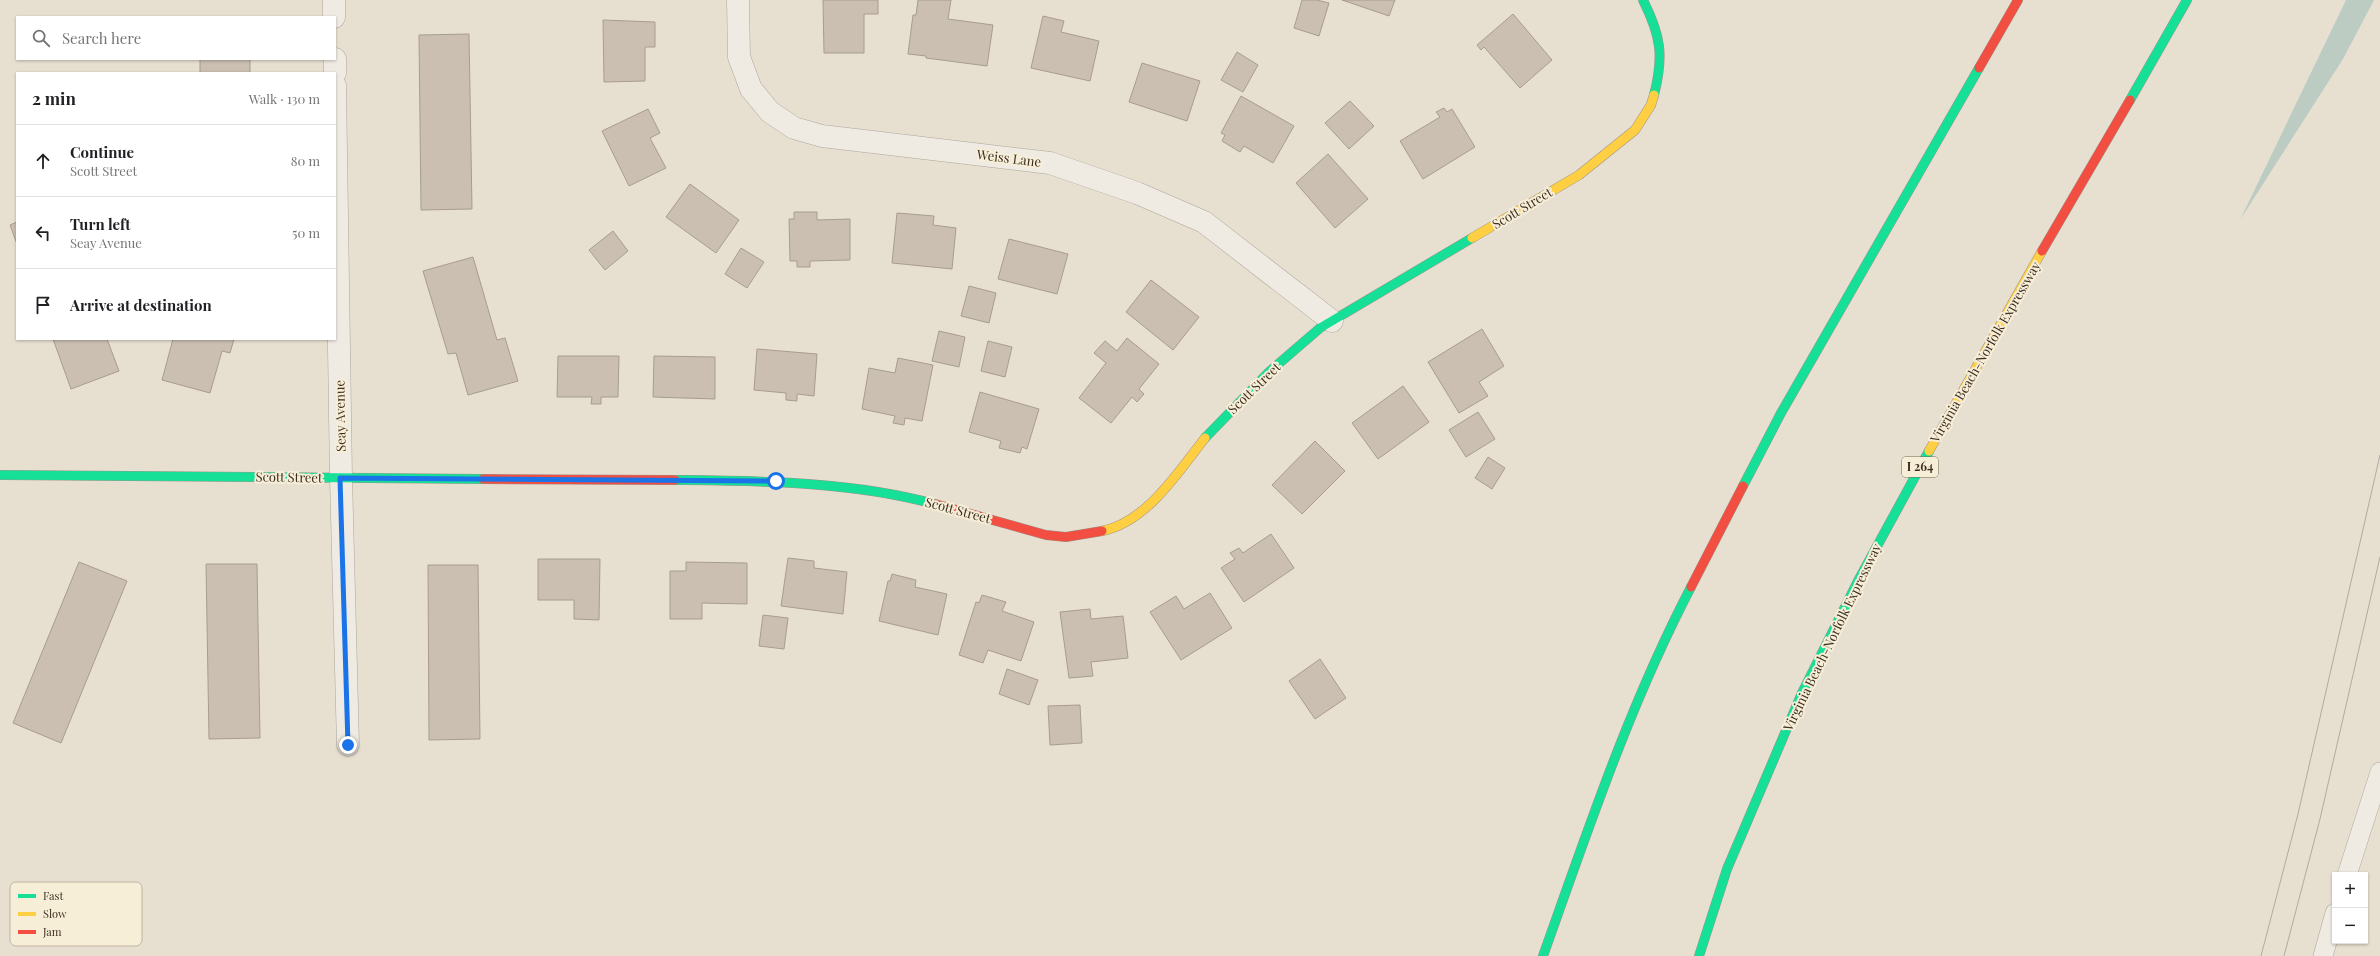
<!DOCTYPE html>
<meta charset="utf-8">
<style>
:root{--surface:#fff;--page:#f2f2f2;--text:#202124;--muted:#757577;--line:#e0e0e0}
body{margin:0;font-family:"Playfair Display",serif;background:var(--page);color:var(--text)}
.controls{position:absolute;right:12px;bottom:12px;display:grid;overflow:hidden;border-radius:0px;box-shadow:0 1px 3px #0004}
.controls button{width:36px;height:36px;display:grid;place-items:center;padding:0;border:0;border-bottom:1px solid var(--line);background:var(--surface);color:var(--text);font:20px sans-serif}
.stop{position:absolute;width:12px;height:12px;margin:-9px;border:3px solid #1a73e8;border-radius:50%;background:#fff}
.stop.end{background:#1a73e8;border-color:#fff;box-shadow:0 1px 4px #0008}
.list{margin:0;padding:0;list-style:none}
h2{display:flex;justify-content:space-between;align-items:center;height:52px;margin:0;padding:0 16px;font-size:17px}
h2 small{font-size:13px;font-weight:400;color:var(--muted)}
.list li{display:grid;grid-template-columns:26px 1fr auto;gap:12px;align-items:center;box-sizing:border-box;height:72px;padding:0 16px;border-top:1px solid var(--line)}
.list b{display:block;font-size:15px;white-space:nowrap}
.list p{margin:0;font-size:13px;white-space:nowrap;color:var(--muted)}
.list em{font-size:13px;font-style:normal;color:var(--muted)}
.icon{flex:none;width:22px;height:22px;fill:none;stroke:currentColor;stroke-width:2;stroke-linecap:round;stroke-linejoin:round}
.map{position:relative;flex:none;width:2380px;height:956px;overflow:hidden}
.search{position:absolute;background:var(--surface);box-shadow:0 1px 3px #0004;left:16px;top:16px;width:320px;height:44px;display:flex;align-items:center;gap:10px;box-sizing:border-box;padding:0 14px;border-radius:0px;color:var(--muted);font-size:15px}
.panel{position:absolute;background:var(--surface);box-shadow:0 1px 3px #0004;left:16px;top:72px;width:320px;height:268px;border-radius:0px}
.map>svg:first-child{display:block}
.water{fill:#bcccc2}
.building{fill:#cbbfb2;stroke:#a89c90}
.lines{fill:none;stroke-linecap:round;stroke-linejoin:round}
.lane-casing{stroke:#ada599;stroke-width:20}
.street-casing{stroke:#ada599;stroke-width:23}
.fast-casing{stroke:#9c958a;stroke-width:10}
.slow-casing{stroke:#9c958a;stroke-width:10}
.jam-casing{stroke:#9c958a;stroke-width:10}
.lane{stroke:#efebe3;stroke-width:19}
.street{stroke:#efebe3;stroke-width:22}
.fast{stroke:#16e098;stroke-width:9}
.slow{stroke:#ffcf43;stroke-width:9}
.jam{stroke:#f24e42;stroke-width:9}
.tram{stroke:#afaaa2;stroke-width:1}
.route{stroke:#1a73e8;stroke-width:5}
.labels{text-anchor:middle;stroke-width:4;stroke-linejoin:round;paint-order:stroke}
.shield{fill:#f7eed8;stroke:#756857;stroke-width:1}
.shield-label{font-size:12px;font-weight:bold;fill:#3d2e20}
.street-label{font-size:13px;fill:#3d2e20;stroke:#f7eed8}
.key{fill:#f7eed8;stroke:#bfb4a1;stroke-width:1}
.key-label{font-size:11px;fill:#3d2e20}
</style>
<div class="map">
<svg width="2380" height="956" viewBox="0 0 2380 956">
<rect width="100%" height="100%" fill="#e7e0d1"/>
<polygon class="water" points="2346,0 2374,0 2343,59 2240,220"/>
<g class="building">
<polygon points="823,0 878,0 878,14 864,14 864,53 824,53"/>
<polygon points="918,0 951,0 948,19 993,25 987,66 926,58 926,56 908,54 913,15 916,15"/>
<polygon points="1302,0 1317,0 1329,3 1319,36 1294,28"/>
<polygon points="1342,0 1395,0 1389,16"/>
<polygon points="1513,14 1552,60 1520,88 1484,47 1481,50 1477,45"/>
<polygon points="1043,16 1064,21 1061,32 1099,41 1090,81 1031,68"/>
<polygon points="603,20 655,22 655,47 645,47 645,81 604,82"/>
<polygon points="469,34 472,209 421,210 419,35"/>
<polygon points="1237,52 1258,65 1243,92 1221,80"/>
<rect x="200" y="59" width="50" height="14"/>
<polygon points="1142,63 1200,81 1187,121 1129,102"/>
<polygon points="1241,96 1294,126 1273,163 1244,146 1240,152 1222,141 1225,135 1221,133"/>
<polygon points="1350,101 1374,126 1349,149 1325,123"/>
<polygon points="1444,108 1447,112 1452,109 1475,147 1423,179 1400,141 1440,117 1436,112"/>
<polygon points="648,109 660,133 650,138 666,168 629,186 602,131"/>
<polygon points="1328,154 1368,199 1335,228 1296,183"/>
<polygon points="690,184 739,220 716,253 666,217"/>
<polygon points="794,212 817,212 817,220 850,219 850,260 810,261 810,267 797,267 797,261 790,261 789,219 794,219"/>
<polygon points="897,213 934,216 933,225 956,228 952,269 892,263"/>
<polygon points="17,222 17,244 10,225"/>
<polygon points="613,231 628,251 605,270 589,250"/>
<polygon points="1009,239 1068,254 1057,294 998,279"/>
<polygon points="741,248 764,262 747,288 725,274"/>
<polygon points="473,257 497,340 505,338 518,381 468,395 456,353 448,354 423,271"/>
<polygon points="1151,280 1199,317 1173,350 1126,312"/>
<polygon points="969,286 996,293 989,323 961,316"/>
<polygon points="1482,329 1504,366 1479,382 1488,396 1459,413 1428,362"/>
<polygon points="939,331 965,337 959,367 932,361"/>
<polygon points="1127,338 1159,364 1139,389 1144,394 1137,402 1132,397 1111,423 1079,398 1106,363 1094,353 1105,341 1117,351"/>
<polygon points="53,339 107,339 119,371 71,389"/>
<polygon points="173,339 234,339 230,353 222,351 210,393 162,380"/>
<polygon points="988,341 1012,347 1005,377 981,371"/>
<polygon points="757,349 817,354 814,396 797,394 797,401 786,400 786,393 754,390"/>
<polygon points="558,356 619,356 618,397 601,397 601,404 591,404 592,397 557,397"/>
<polygon points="654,356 715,357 715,399 653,397"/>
<polygon points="898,358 933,365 922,421 905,418 904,425 893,423 895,416 862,409 869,368 895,373"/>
<polygon points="1403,386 1429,422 1378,459 1352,423"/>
<polygon points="980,392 1039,409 1027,449 1022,447 1020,453 999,448 1001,441 969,432"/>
<polygon points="1478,412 1495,439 1466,457 1449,430"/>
<polygon points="1315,441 1345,471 1302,514 1272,485"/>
<polygon points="1488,457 1505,468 1492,489 1475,478"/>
<polygon points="1271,534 1294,568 1244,602 1221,568 1235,559 1230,553 1239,548 1243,553"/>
<polygon points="788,558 814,561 814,568 847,572 843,614 781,606"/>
<polygon points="538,559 600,559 599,620 574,619 574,600 538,600"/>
<polygon points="79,562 127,581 61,743 13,723"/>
<polygon points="686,562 747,563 747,604 702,603 702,619 670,619 670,571 686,571"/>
<polygon points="206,564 257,564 260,738 209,739"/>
<polygon points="428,565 478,565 480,739 429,740"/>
<polygon points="892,574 916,580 915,587 947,594 938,635 879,621 888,581 890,581"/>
<polygon points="1210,593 1232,628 1181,660 1150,612 1176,596 1184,609"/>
<polygon points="982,595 1006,602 1002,611 1034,622 1021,661 988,650 983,663 959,655 976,602 979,603"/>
<polygon points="1090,609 1091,619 1123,616 1128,658 1091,662 1093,676 1069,678 1060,612"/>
<polygon points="763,615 788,618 784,649 759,646"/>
<polygon points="1320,659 1346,698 1315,719 1289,681"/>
<polygon points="1007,669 1038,680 1029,705 999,694"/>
<polygon points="1080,705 1082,743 1050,745 1048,706"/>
</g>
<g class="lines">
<g class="lane-casing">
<g id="lane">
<polyline points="2347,875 2380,772"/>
<polyline points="2323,956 2335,913"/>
</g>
</g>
<g class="street-casing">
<g id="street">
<polyline points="334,0 334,17"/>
<polyline points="738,0 739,57 751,89 770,112 794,128 822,136 1050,163 1137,193 1204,222 1332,321"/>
<polyline points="335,59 335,73"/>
<polyline points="335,86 341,478 348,745"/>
</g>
</g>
<g class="fast-casing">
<g id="fast">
<path d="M 1643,0 C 1661,36 1664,56 1654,95"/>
<polyline points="2130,100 2187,0"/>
<polyline points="1205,438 1269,372 1320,328 1472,238"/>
<polyline points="0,475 483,479"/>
<path d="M 675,480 C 762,481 850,481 935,504"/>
<polyline points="1743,486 1781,413 1979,68"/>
<path d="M 1543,956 C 1588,830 1629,706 1691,587"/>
<polyline points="1699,956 1727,869 1802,693 1858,581 1929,451"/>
</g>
</g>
<g class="slow-casing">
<g id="slow">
<polyline points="1472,238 1579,175 1635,130 1651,105 1654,95"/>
<polyline points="1929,451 2042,251"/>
<path d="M 1102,531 C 1147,522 1178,472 1205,438"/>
</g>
</g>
<g class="jam-casing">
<g id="jam">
<polyline points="1979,68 2018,0"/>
<polyline points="2042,251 2130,100"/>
<polyline points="483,479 675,480"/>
<polyline points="935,504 1046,535 1066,537 1102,531"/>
<polyline points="1691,587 1743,486"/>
</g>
</g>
<use href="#lane" class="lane"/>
<use href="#street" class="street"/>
<use href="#fast" class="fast"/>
<use href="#slow" class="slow"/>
<use href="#jam" class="jam"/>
<g class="tram">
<polyline points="2261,956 2298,814 2380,455"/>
<polyline points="2284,956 2320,819 2380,557"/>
</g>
</g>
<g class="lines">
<polyline class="route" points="348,745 340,478 776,481"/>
</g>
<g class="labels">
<rect class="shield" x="1902" y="457" width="36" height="20" rx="3"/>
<g class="shield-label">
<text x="1920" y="471">I 264</text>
</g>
<g class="street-label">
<text transform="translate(1009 158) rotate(7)" y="5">Weiss Lane</text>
<text transform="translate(1522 208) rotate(-31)" y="5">Scott Street</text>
<text transform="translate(1985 352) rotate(-60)" y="5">Virginia Beach-Norfolk Expressway</text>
<text transform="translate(1254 388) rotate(-44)" y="5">Scott Street</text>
<text transform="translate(340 416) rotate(-91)" y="5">Seay Avenue</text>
<text transform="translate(289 477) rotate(1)" y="5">Scott Street</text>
<text transform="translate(958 510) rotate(15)" y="5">Scott Street</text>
<text transform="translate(1832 637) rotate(-64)" y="5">Virginia Beach-Norfolk Expressway</text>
</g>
</g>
<rect x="10" y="882" width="132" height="64" rx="6" class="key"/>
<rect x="18" y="894" width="18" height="4" fill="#16e098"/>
<rect x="18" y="912" width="18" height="4" fill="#ffcf43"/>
<rect x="18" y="930" width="18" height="4" fill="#f24e42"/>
<g class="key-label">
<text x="43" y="900">Fast</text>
<text x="43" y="918">Slow</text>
<text x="43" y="936">Jam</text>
</g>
</svg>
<div class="controls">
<button>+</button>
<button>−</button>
</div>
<div class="stop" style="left:776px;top:481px"></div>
<div class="stop end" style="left:348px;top:745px"></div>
<div class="search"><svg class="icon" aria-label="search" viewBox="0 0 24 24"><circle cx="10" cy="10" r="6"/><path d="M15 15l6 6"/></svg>Search here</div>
<section class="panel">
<h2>2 min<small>Walk · 130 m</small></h2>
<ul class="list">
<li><svg class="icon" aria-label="ahead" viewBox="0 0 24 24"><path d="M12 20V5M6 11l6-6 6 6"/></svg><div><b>Continue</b><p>Scott Street</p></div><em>80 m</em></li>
<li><svg class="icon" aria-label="left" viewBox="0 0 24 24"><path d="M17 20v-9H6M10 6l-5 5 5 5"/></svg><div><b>Turn left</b><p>Seay Avenue</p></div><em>50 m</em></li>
<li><svg class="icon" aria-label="arrive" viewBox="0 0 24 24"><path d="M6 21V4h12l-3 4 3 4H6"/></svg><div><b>Arrive at destination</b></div></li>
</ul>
</section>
</div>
